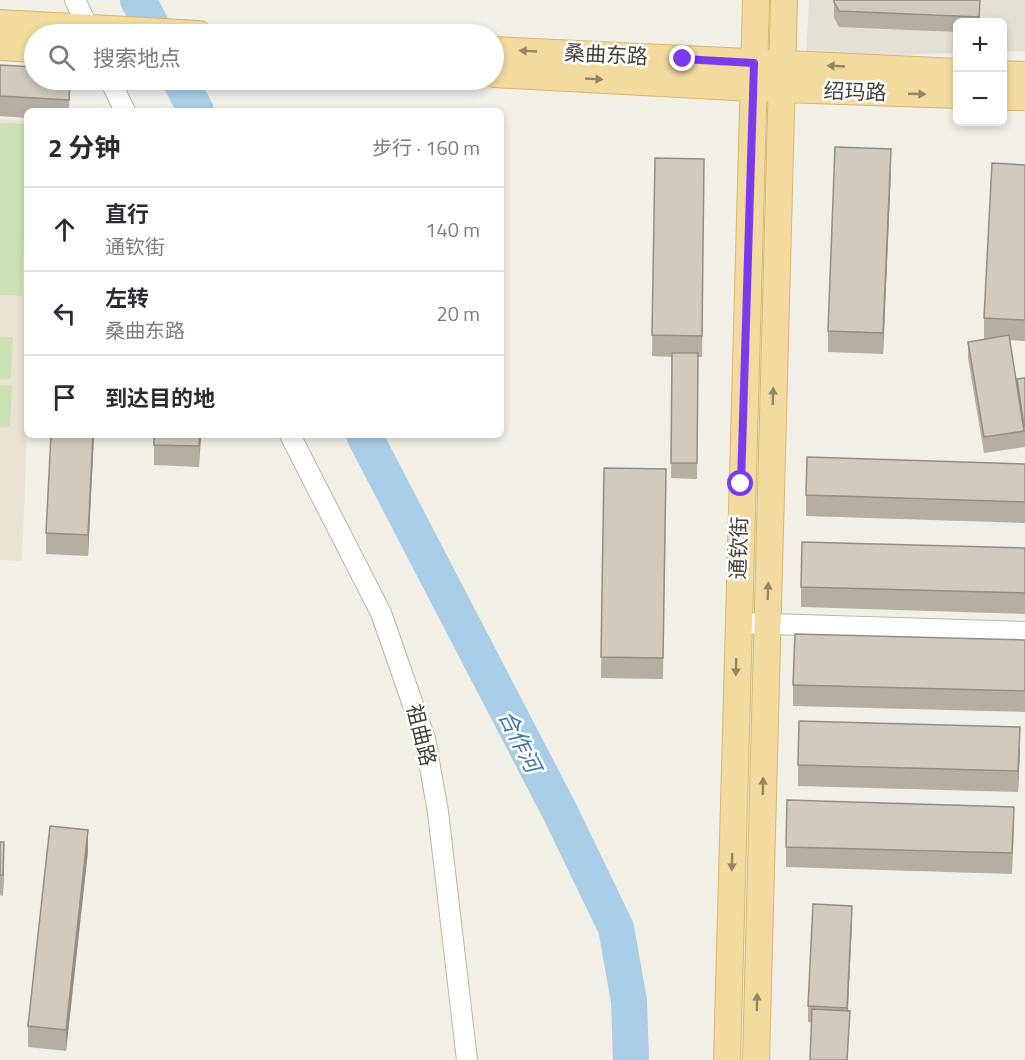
<!DOCTYPE html>
<html lang="zh">
<meta charset="utf-8">
<style>
:root{--surface:#fff;--page:#f2f2f3;--text:#2b2b33;--muted:#7c7c81;--line:#e1e1e2}
body{margin:0;font-family:"Titillium Web","Noto Sans SC",sans-serif;background:var(--page);color:var(--text)}
.controls{position:absolute;right:18px;top:18px;display:grid;overflow:hidden;border-radius:9px;box-shadow:0 3px 9px #0003}
.controls button{width:54px;height:54px;display:grid;place-items:center;padding:0;border:0;border-bottom:2px solid var(--line);background:var(--surface);color:var(--text);font:30px sans-serif}
.stop{position:absolute;width:18px;height:18px;margin:-14px;border:4px solid #7c3aed;border-radius:50%;background:#fff}
.stop.end{background:#7c3aed;border-color:#fff;box-shadow:0 2px 6px #0008}
.list{margin:0;padding:0;list-style:none}
h2{display:flex;justify-content:space-between;align-items:center;height:78px;margin:0;padding:0 24px;font-size:26px}
h2 small{font-size:20px;font-weight:400;color:var(--muted)}
.list li{display:grid;grid-template-columns:39px 1fr auto;gap:18px;align-items:center;box-sizing:border-box;height:84px;padding:0 24px;border-top:2px solid var(--line)}
.list b{display:block;font-size:22px;white-space:nowrap}
.list p{margin:0;font-size:20px;white-space:nowrap;color:var(--muted)}
.list em{font-size:20px;font-style:normal;color:var(--muted)}
.icon{flex:none;width:33px;height:33px;fill:none;stroke:currentColor;stroke-width:2;stroke-linecap:round;stroke-linejoin:round}
.map{position:relative;flex:none;width:1025px;height:1060px;overflow:hidden}
.search{position:absolute;background:var(--surface);box-shadow:0 3px 9px #0003;left:24px;top:24px;width:480px;height:66px;display:flex;align-items:center;gap:15px;box-sizing:border-box;padding:0 21px;border-radius:33px;color:var(--muted);font-size:22px}
.panel{position:absolute;background:var(--surface);box-shadow:0 3px 9px #0003;left:24px;top:108px;width:480px;height:330px;border-radius:9px}
.map>svg:first-child{display:block}
.residential{fill:#e5e0d6}
.education{fill:#e9e3d3}
.green{fill:#cde2b4}
.lines{fill:none;stroke-linecap:round;stroke-linejoin:round}
.river{stroke:#aacee8;stroke-width:36}
.minor-casing{stroke:#bcb6ab;stroke-width:22}
.major-casing{stroke:#d6b871;stroke-width:28}
.minor{stroke:#fff;stroke-width:20}
.major{stroke:#f3db9f;stroke-width:26}
.wall{fill:#b5aea3}
.shaded-wall{fill:#938d85}
.building{fill:#d2cabe;stroke:#938d85;stroke-width:1.5}
.oneway{fill:#938566}
.route{stroke:#7c3aed;stroke-width:8}
.labels{text-anchor:middle;stroke-width:5;stroke-linejoin:round;paint-order:stroke}
.street-label{font-size:21px;fill:#443f37;stroke:#fff}
.water-label{font-size:22px;font-style:italic;fill:#3c78a4;stroke:#fff}
</style>
<div class="map">
<svg width="1025" height="1060" viewBox="0 0 1025 1060">
<rect width="100%" height="100%" fill="#f2efe7"/>
<polygon class="residential" points="809,0 1025,0 1025,51 1003,52 1002,22 958,22 957,53 806,58"/>
<polygon class="education" points="0,119 27,121 27,432 22,561 0,560"/>
<g class="green">
<polygon points="0,123 27,124 22,296 0,295"/>
<polygon points="0,337 13,337 11,379 0,379"/>
<polygon points="0,385 12,386 10,427 0,427"/>
</g>
<g class="lines">
<g class="river">
<polyline points="138,0 156,34"/>
<polyline points="180,80 196,111"/>
<polyline points="364,435 560,812 616,928 629,1001 631,1060"/>
</g>
<g class="minor-casing">
<g id="minor">
<polyline points="75,0 91,34"/>
<polyline points="110,80 125,111"/>
<polyline points="290,435 381,613 425,739 438,812 467,1060"/>
<polyline points="737,623 1025,632"/>
</g>
</g>
<g class="major-casing">
<g id="major">
<polyline points="0,23 199,34"/>
<polyline points="0,47 34,49"/>
<polyline points="494,50 958,72"/>
<polyline points="494,74 753,88 958,95"/>
<polyline points="1002,74 1025,75"/>
<polyline points="1002,97 1025,97"/>
<polyline points="727,1060 756,0"/>
<polyline points="756,1060 784,0"/>
</g>
</g>
<use href="#minor" class="minor"/>
<use href="#major" class="major"/>
</g>
<g class="wall">
<polygon points="834,0 980,0 980,22 957,22 957,32 839,27 834,18"/>
<polygon points="0,65 70,80 69,111 27,111 27,118 0,116"/>
<polygon points="655,158 704,159 702,357 698,357 697,479 671,478 672,357 652,356"/>
<polygon points="1025,165 1025,341 1009,340 1017,384 1025,378 1025,447 984,453 968,358 968,342 984,339 984,318"/>
<polygon points="891,170 883,354 828,352 828,331"/>
<polygon points="94,435 88,556 46,554 46,533"/>
<polygon points="154,435 201,435 199,467 154,465"/>
<polygon points="1025,464 1025,523 806,516 806,495"/>
<polygon points="604,468 666,469 663,679 601,678"/>
<polygon points="1025,548 1025,614 801,607 801,587"/>
<polygon points="1025,640 1025,712 793,706 793,685"/>
<polygon points="1020,748 1018,792 798,786 798,765"/>
<polygon points="1014,828 1012,874 786,867 786,847"/>
<polygon points="0,842 4,863 3,896 0,895"/>
<polygon points="88,851 66,1051 28,1047 28,1026"/>
<polygon points="852,922 848,1011 850,1027 808,1022 808,1006"/>
</g>
<g class="shaded-wall">
<polygon points="891,149 891,170 883,354 883,333"/>
<polygon points="93,435 94,435 88,556 88,535"/>
<polygon points="200,435 201,435 199,467"/>
<polygon points="1020,727 1020,748 1018,792 1018,771"/>
<polygon points="88,830 88,851 66,1051 66,1030"/>
<polygon points="4,842 4,863 3,896 3,875"/>
<polygon points="852,906 852,922 847,1024 847,1008"/>
</g>
<g class="building">
<polygon points="834,0 980,0 979,17 839,11 834,2"/>
<polygon points="0,65 34,67 34,80 70,80 69,100 0,96"/>
<polygon points="835,147 891,149 883,333 828,331"/>
<polygon points="655,158 704,159 702,336 652,335"/>
<polygon points="992,163 1025,165 1025,320 984,318"/>
<polygon points="1009,335 1024,431 984,437 968,342"/>
<polygon points="672,353 698,353 697,463 671,463"/>
<polygon points="1025,378 1025,426 1024,426 1017,379"/>
<polygon points="51,435 93,435 88,535 46,533"/>
<polygon points="154,435 200,435 199,446 154,445"/>
<polygon points="807,457 1025,464 1025,502 806,495"/>
<polygon points="604,468 666,469 663,658 601,657"/>
<polygon points="802,542 1025,548 1025,593 801,587"/>
<polygon points="795,634 1025,640 1025,691 793,685"/>
<polygon points="799,721 1020,727 1018,771 798,765"/>
<polygon points="787,800 1014,807 1012,853 786,847"/>
<polygon points="50,826 88,830 66,1030 28,1026"/>
<polygon points="0,842 4,842 3,875 0,875"/>
<polygon points="813,904 852,906 847,1008 808,1006"/>
<polygon points="812,1009 850,1011 847,1060 810,1060"/>
</g>
<defs><path id="oneway-solid" d="M-6-.8H1V-3.2L6.5 0L1 3.2V.8H-6Z" transform="scale(1.5)"/></defs>
<g class="oneway">
<use href="#oneway-solid" transform="translate(528 51) rotate(-177)"/>
<use href="#oneway-solid" transform="translate(836 66) rotate(-177)"/>
<use href="#oneway-solid" transform="translate(594 79) rotate(3)"/>
<use href="#oneway-solid" transform="translate(917 94) rotate(2)"/>
<use href="#oneway-solid" transform="translate(773 396) rotate(-88)"/>
<use href="#oneway-solid" transform="translate(768 591) rotate(-88)"/>
<use href="#oneway-solid" transform="translate(736 667) rotate(91)"/>
<use href="#oneway-solid" transform="translate(763 786) rotate(-89)"/>
<use href="#oneway-solid" transform="translate(732 862) rotate(91)"/>
<use href="#oneway-solid" transform="translate(757 1002) rotate(-89)"/>
</g>
<g class="lines">
<polyline class="route" points="683,59 754,63 741,484"/>
</g>
<g class="labels">
<g class="street-label">
<text transform="translate(606 55) rotate(3)" y="7">桑曲东路</text>
<text transform="translate(855 92) rotate(2)" y="7">绍玛路</text>
<text transform="translate(739 548) rotate(-88)" y="7">通钦街</text>
<text transform="translate(421 735) rotate(76)" y="7">祖曲路</text>
</g>
<g class="water-label">
<text transform="translate(520 741) rotate(63)" y="8">合作河</text>
</g>
</g>
</svg>
<div class="controls">
<button>+</button>
<button>−</button>
</div>
<div class="stop" style="left:741px;top:484px"></div>
<div class="stop end" style="left:683px;top:59px"></div>
<div class="search"><svg class="icon" aria-label="search" viewBox="0 0 24 24"><circle cx="10" cy="10" r="6"/><path d="M15 15l6 6"/></svg>搜索地点</div>
<section class="panel">
<h2>2 分钟<small>步行 · 160 m</small></h2>
<ul class="list">
<li><svg class="icon" aria-label="ahead" viewBox="0 0 24 24"><path d="M12 20V5M6 11l6-6 6 6"/></svg><div><b>直行</b><p>通钦街</p></div><em>140 m</em></li>
<li><svg class="icon" aria-label="left" viewBox="0 0 24 24"><path d="M17 20v-9H6M10 6l-5 5 5 5"/></svg><div><b>左转</b><p>桑曲东路</p></div><em>20 m</em></li>
<li><svg class="icon" aria-label="arrive" viewBox="0 0 24 24"><path d="M6 21V4h12l-3 4 3 4H6"/></svg><div><b>到达目的地</b></div></li>
</ul>
</section>
</div>
